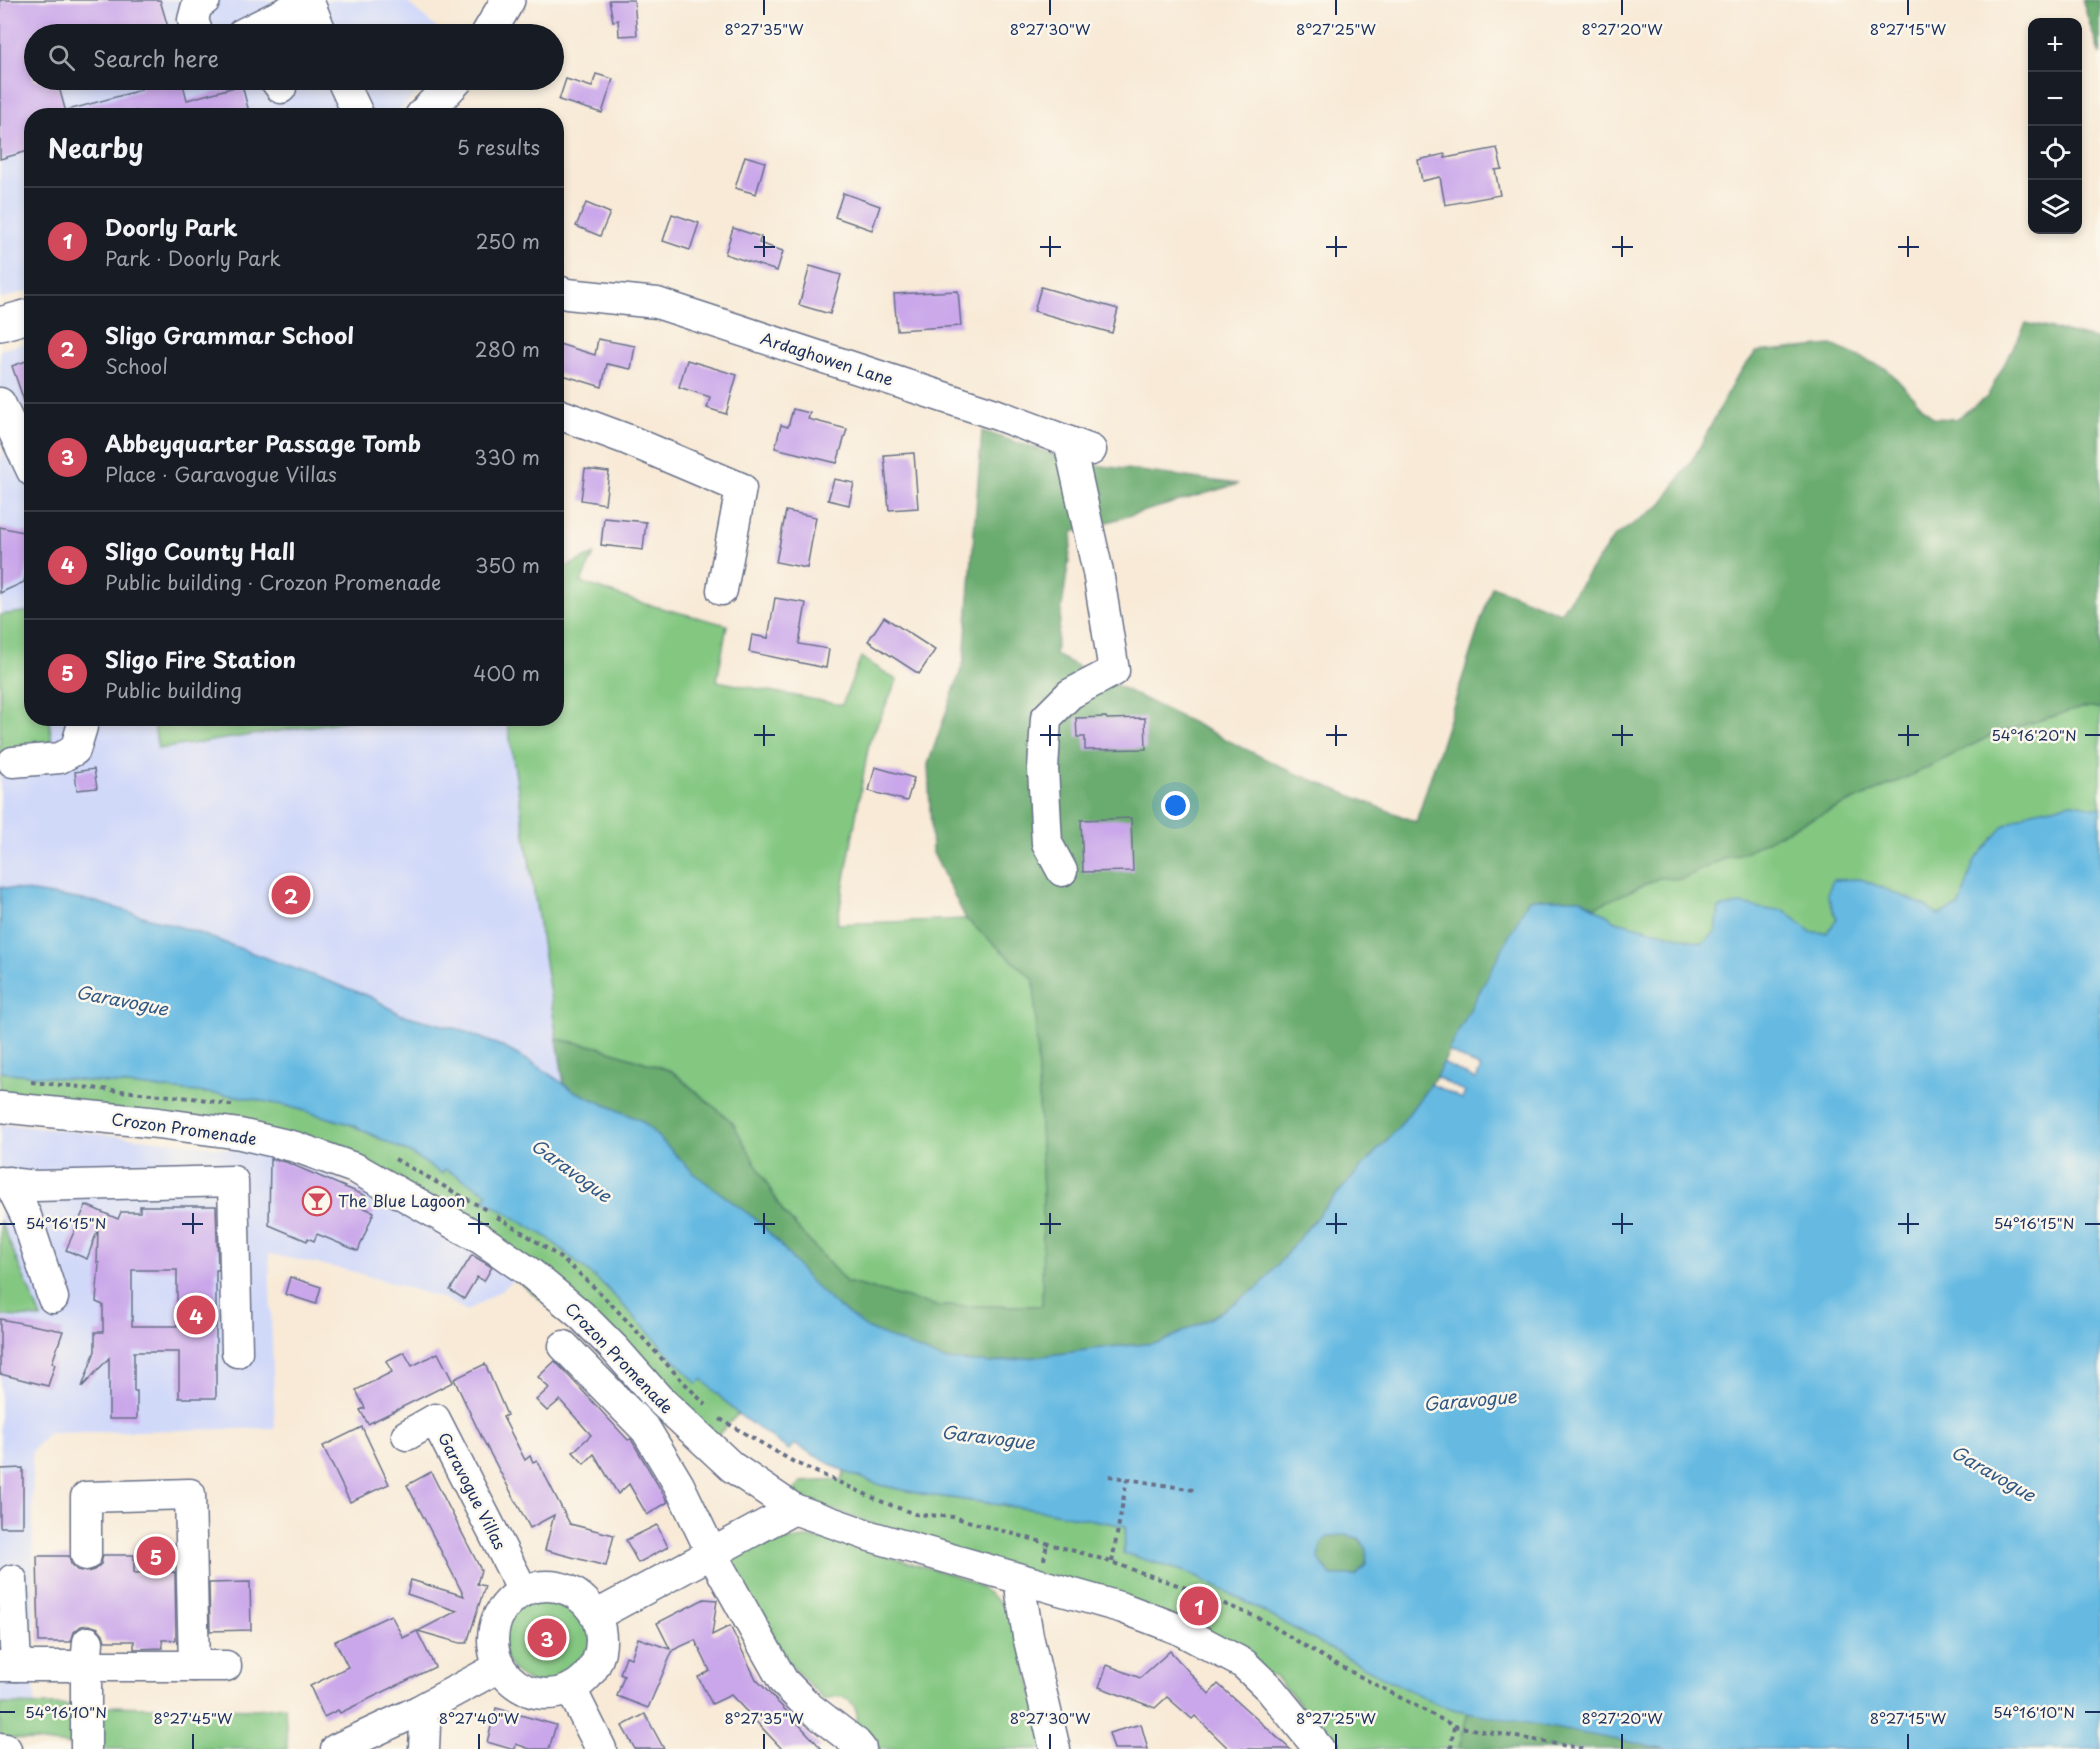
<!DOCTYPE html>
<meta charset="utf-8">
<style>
:root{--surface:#171b24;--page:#20242c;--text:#f1f3f6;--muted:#9ea1a6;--line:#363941;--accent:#d1495b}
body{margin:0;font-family:"Playpen Sans",sans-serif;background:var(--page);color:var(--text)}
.controls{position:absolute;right:18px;top:18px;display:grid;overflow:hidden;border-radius:12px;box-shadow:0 3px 9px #0003}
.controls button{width:54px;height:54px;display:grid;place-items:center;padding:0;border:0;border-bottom:2px solid var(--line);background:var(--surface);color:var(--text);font:30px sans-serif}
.you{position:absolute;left:1176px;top:806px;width:21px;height:21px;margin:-15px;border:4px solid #fff;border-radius:50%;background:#1a73e8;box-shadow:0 0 0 9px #1a73e833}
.badge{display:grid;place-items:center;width:39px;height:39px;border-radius:50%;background:var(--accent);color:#fff;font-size:20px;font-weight:700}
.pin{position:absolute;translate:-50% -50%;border:3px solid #fff;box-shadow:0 2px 6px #0006}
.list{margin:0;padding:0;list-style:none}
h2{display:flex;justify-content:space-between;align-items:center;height:78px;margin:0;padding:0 24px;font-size:26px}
h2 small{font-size:20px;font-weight:400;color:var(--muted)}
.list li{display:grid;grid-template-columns:39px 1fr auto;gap:18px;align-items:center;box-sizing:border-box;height:108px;padding:0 24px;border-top:2px solid var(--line)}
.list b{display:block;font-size:22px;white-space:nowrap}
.list p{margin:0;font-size:20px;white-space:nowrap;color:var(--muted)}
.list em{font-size:20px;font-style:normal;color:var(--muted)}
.icon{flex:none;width:33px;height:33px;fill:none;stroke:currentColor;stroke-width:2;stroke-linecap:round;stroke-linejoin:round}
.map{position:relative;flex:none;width:2100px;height:1749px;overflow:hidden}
.search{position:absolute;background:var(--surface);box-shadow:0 3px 9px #0003;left:24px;top:24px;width:540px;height:66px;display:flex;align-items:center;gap:15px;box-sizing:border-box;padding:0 21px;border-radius:33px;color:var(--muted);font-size:22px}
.panel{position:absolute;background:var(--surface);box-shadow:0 3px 9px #0003;left:24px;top:108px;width:540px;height:618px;border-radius:24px}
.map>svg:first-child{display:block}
.built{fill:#d1d9f9}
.green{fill:#83c781;stroke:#4f7b70;stroke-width:1.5}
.forest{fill:#6aac6f;stroke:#426e66;stroke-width:1.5}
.water{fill:#66bae2;stroke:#4074a0;stroke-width:1.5;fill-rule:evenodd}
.building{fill:#caa7ea;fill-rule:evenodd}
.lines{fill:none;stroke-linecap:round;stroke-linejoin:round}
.minor-casing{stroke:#687088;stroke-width:33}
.major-casing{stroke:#687088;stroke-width:36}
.path{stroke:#687088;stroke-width:4;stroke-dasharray:4.5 4.5;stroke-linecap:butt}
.minor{stroke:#fff;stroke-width:30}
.major{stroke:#fff;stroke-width:33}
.ticks{fill:none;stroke:#1b2f5e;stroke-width:2}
.labels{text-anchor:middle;stroke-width:5;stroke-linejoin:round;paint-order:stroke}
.street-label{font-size:16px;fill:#1b2f5e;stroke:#fbf7ec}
.poi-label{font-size:16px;fill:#1b2f5e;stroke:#fbf7ec;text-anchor:start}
.water-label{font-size:18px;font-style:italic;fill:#325986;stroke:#fbf7ec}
.ticks-label{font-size:15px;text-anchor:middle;fill:#1b2f5e;stroke:#fbf7ec;stroke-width:5;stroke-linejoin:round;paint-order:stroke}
</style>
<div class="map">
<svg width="2100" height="1749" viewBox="0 0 2100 1749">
<rect width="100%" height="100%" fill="#fbf7ec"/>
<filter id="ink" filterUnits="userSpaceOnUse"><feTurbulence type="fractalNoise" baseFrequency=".0167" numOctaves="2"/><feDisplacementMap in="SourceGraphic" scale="12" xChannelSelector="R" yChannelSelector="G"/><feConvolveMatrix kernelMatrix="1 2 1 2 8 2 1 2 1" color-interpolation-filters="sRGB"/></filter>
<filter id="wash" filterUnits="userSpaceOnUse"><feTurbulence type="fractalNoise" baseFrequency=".008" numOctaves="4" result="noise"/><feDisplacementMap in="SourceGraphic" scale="24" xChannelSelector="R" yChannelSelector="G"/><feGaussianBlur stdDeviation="1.35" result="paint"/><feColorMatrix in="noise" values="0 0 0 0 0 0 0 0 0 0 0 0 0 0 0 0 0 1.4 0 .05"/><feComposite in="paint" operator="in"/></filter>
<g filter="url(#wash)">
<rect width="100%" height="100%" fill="#f8ead7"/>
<g class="built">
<polygon points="0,0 405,0 443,34 34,34 34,80 429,80 405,106 392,115 32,116 31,290 0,299"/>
<polygon points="31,341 31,359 12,366 31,422 31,534 0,527 0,463 4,446 0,445 0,350"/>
<polygon points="31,549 31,611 0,615 0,593 24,582"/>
<polygon points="49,719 153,719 158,749 358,719 507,719 564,1084 536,1065 501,1046 400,1014 371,997 193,931 96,902 0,887 0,774 55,767"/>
<polygon points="0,1124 177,1142 270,1155 337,1179 403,1211 515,1279 503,1289 467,1311 445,1299 347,1270 269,1254 275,1428 48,1433 32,1451 35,1705 0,1704"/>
</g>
<g class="green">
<polygon points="594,554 581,582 638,602 727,625 717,681 842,705 861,657 897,680 869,743 837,924 966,919 1034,980 1043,1194 1043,1306 937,1306 846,1282 783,1212 732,1122 672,1071 598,1047 557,1039 507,719 556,718 557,571"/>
<polygon points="31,611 32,718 49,719 55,767 0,774 0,615"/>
<polygon points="2081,708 2100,708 2100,1192 1960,906 1939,915 1924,905 1837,919 1827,933 1811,932 1713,958 1573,913 1619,896 1659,877 1682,879 1725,858 1745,852 1795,826 1914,774 1994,734"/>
<polygon points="153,719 153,718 358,719 158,749"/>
<polygon points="0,1072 237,1096 288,1106 349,1124 410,1153 441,1173 445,1168 488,1193 484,1200 547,1237 606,1287 697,1383 702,1379 738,1414 716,1437 359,1157 0,1095"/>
<polygon points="0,1220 41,1318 0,1316"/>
<polygon points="845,1472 880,1485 922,1494 1045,1511 1126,1526 1123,1553 1186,1572 1239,1598 1334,1651 1437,1704 1457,1710 1468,1711 1459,1749 1334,1749 1297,1701 1275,1677 892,1531 790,1495 801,1482 841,1480"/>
<path d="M 806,1538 L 830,1540 L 946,1573 L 973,1583 L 990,1594 L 1004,1607 L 1016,1627 L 1047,1749 L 876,1749 L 870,1746 L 867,1731 L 855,1729 C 864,1707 845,1689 824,1700 L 793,1668 L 727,1567 C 749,1542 775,1542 806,1538 Z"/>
<circle cx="547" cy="1640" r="45"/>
<polygon points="0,1704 257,1709 285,1706 287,1749 104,1749 0,1737"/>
</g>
<g class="forest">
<polygon points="2082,0 2100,0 2100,55"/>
<polygon points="2026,323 2100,340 2100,708 2081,708 1994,734 1914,774 1795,826 1745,852 1725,858 1682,879 1659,878 1595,907 1581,899 1529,899 1436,1077 1398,1128 1326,1206 1259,1287 1211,1318 1160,1343 1109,1347 992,1363 944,1360 914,1349 868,1329 831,1301 807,1278 784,1249 758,1221 697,1176 642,1121 574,1091 564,1084 557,1039 598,1047 671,1071 732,1122 783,1212 846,1282 937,1306 1042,1306 1043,1194 1034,980 966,919 932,851 928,764 964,661 982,431 1080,463 1238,484 1073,532 1055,655 1290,771 1416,822 1492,586 1560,613 1614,537 1661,505 1696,454 1734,381 1756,352 1832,345 1887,369 1933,418 1956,419 1987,397"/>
<polygon points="1346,1535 1357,1538 1368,1549 1366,1564 1356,1576 1331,1576 1319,1559 1321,1544 1329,1536"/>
<polygon points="1468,1711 1667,1749 1459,1749"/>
</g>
<path class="water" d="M 2073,803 L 2100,808 L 2100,1749 L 1667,1749 L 1457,1710 L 1437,1704 L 1371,1671 L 1239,1598 L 1186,1572 L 1123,1553 L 1126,1526 L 1045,1511 L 922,1494 L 880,1485 L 845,1472 L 794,1444 L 789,1450 L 738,1414 L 702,1379 L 697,1384 L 606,1287 L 547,1237 L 484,1200 L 488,1193 L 445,1169 L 442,1174 L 410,1153 L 350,1124 L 288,1106 L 237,1096 L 0,1072 L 0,887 L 96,902 L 193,931 L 371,997 L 400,1014 L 461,1030 L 501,1046 L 536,1065 L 574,1091 L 642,1121 L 697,1176 L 758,1221 L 784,1249 L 807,1278 L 831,1301 L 868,1329 L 944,1360 L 992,1363 L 1109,1347 L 1160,1343 L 1211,1318 L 1259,1287 L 1326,1206 L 1398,1128 L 1431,1084 L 1462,1099 L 1465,1092 L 1436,1077 L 1443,1063 L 1476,1080 L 1481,1068 L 1448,1051 L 1529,899 L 1581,899 L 1616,921 L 1703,943 L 1716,932 L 1719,908 L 1740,904 L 1770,910 L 1784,910 L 1811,932 L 1827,933 L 1837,919 L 1827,894 L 1833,880 L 1861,879 L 1924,905 L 1939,915 L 1960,906 L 1974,861 L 2004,826 L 2032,811 ZM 1346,1535 L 1358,1538 L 1367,1549 L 1366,1564 L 1356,1576 L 1331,1576 L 1319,1559 L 1321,1544 L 1329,1536 Z"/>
<g id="blocks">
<g class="building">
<polygon points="0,0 160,0 170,34 34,34 34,80 57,80 67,116 32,116 32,150 0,159"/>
<polygon points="609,0 634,0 637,35 619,36 618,20 613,21"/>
<polygon points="596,74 613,79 602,113 559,100 566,79 592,87"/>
<polygon points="138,80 182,80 187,100 242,85 250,116 138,116 136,111 118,116 68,116 68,110 141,90"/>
<polygon points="1497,148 1502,169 1495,170 1500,195 1445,205 1440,177 1422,181 1418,160 1445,154 1445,158"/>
<polygon points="745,156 765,162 756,194 735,188"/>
<polygon points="843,193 880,206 872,230 835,217"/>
<polygon points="586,203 610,213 600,236 576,226"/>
<polygon points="672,214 699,223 690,250 663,241"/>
<polygon points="733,228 761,237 759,243 783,251 777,271 725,254"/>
<polygon points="810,266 841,275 830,314 799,305"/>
<polygon points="1041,287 1118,309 1112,333 1034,311"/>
<polygon points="958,291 961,326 897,330 894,294"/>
<polygon points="598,339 635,346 631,369 607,364 602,387 556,373 556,343 595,355"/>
<polygon points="32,359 32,414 29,415 12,366"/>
<polygon points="687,360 737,375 726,414 707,408 710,397 679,387"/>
<polygon points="793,409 810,413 808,419 847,429 837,463 775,448 781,425 788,427"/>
<polygon points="914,453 918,508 889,510 884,455"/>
<polygon points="585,469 609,472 605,504 581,500"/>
<polygon points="834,479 854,483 849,505 828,500"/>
<polygon points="786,511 816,517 807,568 776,562"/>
<polygon points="604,518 646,522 643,550 601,545"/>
<polygon points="0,527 32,534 32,549 24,582 0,593"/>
<polygon points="775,598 806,603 799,644 829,649 826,668 749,652 752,635 768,638"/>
<polygon points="884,617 935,650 919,674 868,641"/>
<polygon points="1106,717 1107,719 1145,718 1146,749 1085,750 1085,737 1077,737 1076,718"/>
<polygon points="875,767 914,778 907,801 869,791"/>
<polygon points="94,769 97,788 77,790 75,772"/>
<polygon points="1131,818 1133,871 1083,872 1081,820"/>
<polygon points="270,1159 286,1162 366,1196 362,1207 374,1212 358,1251 317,1234 314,1241 308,1238 307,1241 269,1225"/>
<path d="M 86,1205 L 118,1219 L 121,1212 L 140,1212 L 140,1206 L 216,1206 L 218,1270 L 216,1270 L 216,1398 L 179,1398 L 179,1352 L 134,1352 L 134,1391 L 137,1391 L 137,1419 L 109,1419 L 109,1358 L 82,1387 L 95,1351 L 95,1332 L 103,1332 L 103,1305 L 96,1302 L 99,1263 L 97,1263 L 98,1229 L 87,1259 L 66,1250 ZM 132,1270 L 177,1270 L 177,1326 L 132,1326 Z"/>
<polygon points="472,1255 492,1267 484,1281 477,1277 464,1299 450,1290"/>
<polygon points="290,1277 321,1287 316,1304 285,1294"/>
<polygon points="0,1319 63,1331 52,1363 55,1364 48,1386 0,1374"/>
<polygon points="404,1352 412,1366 438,1353 453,1382 368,1424 360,1410 365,1408 356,1390 392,1372 386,1361"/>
<polygon points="555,1361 628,1440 631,1439 632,1441 668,1502 647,1515 629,1484 618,1494 594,1454 584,1464 573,1452 591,1435 560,1400 547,1411 536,1400 549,1388 538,1377"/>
<polygon points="485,1364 507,1415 503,1417 525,1460 530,1456 533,1462 537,1460 570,1524 614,1535 606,1566 545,1550 554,1515 530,1528 481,1436 454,1379"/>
<polygon points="362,1427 389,1484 350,1502 323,1446"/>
<polygon points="23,1468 23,1527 0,1527 0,1469"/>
<polygon points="431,1472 481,1570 477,1584 485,1586 467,1643 460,1643 418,1631 457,1611 407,1594 411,1580 464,1596 407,1485"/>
<polygon points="657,1525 668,1547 638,1563 626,1540"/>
<polygon points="103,1555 134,1555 134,1573 175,1572 176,1640 162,1640 163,1648 134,1649 134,1641 105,1641 103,1634 98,1628 89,1625 81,1626 74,1632 71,1642 39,1642 37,1556 69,1556 71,1564 77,1570 87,1572 94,1570 101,1564"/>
<polygon points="250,1582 251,1630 210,1631 209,1583"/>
<polygon points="704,1599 717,1600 712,1635 730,1626 756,1679 822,1749 782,1749 731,1695 712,1704 698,1677 710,1671 695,1640 673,1650 648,1708 617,1696 624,1676 620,1674 626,1656 631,1658 638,1638 670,1649 657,1623"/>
<polygon points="391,1615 403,1638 417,1631 435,1667 340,1713 338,1710 324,1717 310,1686 348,1667 335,1641"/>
<polygon points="1170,1651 1209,1694 1218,1684 1290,1749 1229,1749 1195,1716 1192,1719 1167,1697 1155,1708 1099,1687 1107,1665 1140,1678"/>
<polygon points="496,1708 556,1725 549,1749 530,1749 516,1744 515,1749 511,1749 487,1742"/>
<polygon points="645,1714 664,1749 635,1749 622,1726"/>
<polygon points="1141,1724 1148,1749 1114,1749 1109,1733"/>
</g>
</g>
</g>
<g filter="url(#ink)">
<use href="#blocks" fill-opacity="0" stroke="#687088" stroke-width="1.5"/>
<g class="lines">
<g class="minor-casing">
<g id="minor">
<polyline points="308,0 322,34"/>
<polyline points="198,34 193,20 197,5 205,0"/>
<polyline points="242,34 308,1"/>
<polyline points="275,80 281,88"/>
<polyline points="342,80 359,116"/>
<polyline points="556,290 567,294 657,303 995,414 1091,450"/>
<polyline points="0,403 32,471"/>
<polyline points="556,413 626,439 741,488 722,590"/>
<polyline points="13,762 60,758 75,750 82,727 81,718"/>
<polyline points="1062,871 1047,843 1043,769 1046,718 1070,694 1114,671 1098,572 1069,442"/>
<polyline points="0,1107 158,1123 240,1134 296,1147 357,1169 481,1239 529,1272 581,1315 614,1348 658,1398 732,1467 794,1509 870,1536 1123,1608 1178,1629 1244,1664 1270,1689 1319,1749"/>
<polyline points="0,1182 35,1186 233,1181 237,1352"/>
<polyline points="9,1182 26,1216 53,1298"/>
<polyline points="564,1346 646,1430 679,1485 712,1554 783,1681 809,1707 856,1743 861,1749"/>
<polyline points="407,1435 435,1419 523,1591"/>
<polyline points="86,1555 86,1497 190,1494 194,1666"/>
<polyline points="12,1580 16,1666"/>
<polyline points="1024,1580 1021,1593 1028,1636 1055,1749"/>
<circle cx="547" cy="1640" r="54"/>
<polyline points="597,1615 794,1509"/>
<polyline points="0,1666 226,1666"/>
<polyline points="571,1689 601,1749"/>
<polyline points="418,1711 425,1726 424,1749"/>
<polyline points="0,1748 6,1749"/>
<polyline points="86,1749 86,1666 88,1642"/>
<polyline points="336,1749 418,1711 499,1667"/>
</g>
</g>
<g class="major-casing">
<g id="major">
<polyline points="488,34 508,0"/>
<polyline points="422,116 456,80"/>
<polyline points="0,324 32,315"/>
</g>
</g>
<g class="path">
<polyline points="31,1082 201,1099 235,1106"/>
<polyline points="395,1159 488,1211"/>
<path d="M 497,1217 C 527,1235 557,1253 583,1277 C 627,1317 664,1364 706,1405"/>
<polyline points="720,1419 794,1462 885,1503 915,1514 953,1517 1096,1557 1186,1588 1261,1619 1325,1658 1454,1726 1585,1749"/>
<polyline points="1109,1476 1194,1490"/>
<polyline points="1044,1560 1047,1543"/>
<polyline points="1112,1562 1127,1479"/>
<polyline points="1451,1749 1454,1726"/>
</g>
<use href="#minor" class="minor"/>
<use href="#major" class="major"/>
</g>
</g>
<path class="ticks" d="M 764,0 L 764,15M 1050,0 L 1050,15M 1336,0 L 1336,15M 1622,0 L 1622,15M 1908,0 L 1908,15M 764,236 L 764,257M 1050,236 L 1050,257M 1336,236 L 1336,257M 1622,236 L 1622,257M 1908,236 L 1908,257M 754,247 L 775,247M 1040,247 L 1061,247M 1326,247 L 1347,247M 1612,247 L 1633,247M 1898,247 L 1919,247M 764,725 L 764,746M 1050,725 L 1050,746M 1336,725 L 1336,746M 1622,725 L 1622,746M 1908,725 L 1908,746M 754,735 L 775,735M 1040,735 L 1061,735M 1326,735 L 1347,735M 1612,735 L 1633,735M 1898,735 L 1919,735M 2085,735 L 2100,735M 193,1213 L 193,1234M 479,1213 L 479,1234M 764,1213 L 764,1234M 1050,1213 L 1050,1234M 1336,1213 L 1336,1234M 1622,1213 L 1622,1234M 1908,1213 L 1908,1234M 0,1224 L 15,1224M 182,1224 L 203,1224M 468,1224 L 489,1224M 754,1224 L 775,1224M 1040,1224 L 1061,1224M 1326,1224 L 1347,1224M 1612,1224 L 1633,1224M 1898,1224 L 1919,1224M 2085,1224 L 2100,1224M 0,1712 L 15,1712M 2085,1712 L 2100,1712M 193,1734 L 193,1749M 479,1734 L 479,1749M 764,1734 L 764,1749M 1050,1734 L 1050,1749M 1336,1734 L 1336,1749M 1622,1734 L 1622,1749M 1908,1734 L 1908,1749"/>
<defs>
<g id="bar-ring" transform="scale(1.5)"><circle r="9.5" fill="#fbf7ec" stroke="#d1495b" stroke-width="1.5"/><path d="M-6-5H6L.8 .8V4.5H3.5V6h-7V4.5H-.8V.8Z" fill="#d1495b"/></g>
</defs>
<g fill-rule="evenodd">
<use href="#bar-ring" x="317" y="1201"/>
</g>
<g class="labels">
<g class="street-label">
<text transform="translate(827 359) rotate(18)" y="6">Ardaghowen Lane</text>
<text transform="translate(184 1129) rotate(8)" y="6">Crozon Promenade</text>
<text transform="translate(619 1358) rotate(46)" y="6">Crozon Promenade</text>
<text transform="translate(472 1491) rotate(63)" y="6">Garavogue Villas</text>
</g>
<g class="poi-label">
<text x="338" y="1207">The Blue Lagoon</text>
</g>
<g class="water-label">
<text transform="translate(122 1001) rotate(11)" y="6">Garavogue</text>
<text transform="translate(571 1171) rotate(36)" y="6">Garavogue</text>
<text transform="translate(1470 1401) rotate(-5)" y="6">Garavogue</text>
<text transform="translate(988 1438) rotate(7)" y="6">Garavogue</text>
<text transform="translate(1993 1474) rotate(30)" y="6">Garavogue</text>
</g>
</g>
<g class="ticks-label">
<text x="764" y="35">8°27'35"W</text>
<text x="1050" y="35">8°27'30"W</text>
<text x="1336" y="35">8°27'25"W</text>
<text x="1622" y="35">8°27'20"W</text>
<text x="1908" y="35">8°27'15"W</text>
<text x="2034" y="741">54°16'20"N</text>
<text x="66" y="1229">54°16'15"N</text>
<text x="2034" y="1229">54°16'15"N</text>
<text x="66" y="1718">54°16'10"N</text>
<text x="2034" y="1718">54°16'10"N</text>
<text x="193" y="1724">8°27'45"W</text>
<text x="479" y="1724">8°27'40"W</text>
<text x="764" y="1724">8°27'35"W</text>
<text x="1050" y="1724">8°27'30"W</text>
<text x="1336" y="1724">8°27'25"W</text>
<text x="1622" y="1724">8°27'20"W</text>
<text x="1908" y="1724">8°27'15"W</text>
</g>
</svg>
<div class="controls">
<button>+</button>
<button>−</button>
<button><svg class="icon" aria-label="locate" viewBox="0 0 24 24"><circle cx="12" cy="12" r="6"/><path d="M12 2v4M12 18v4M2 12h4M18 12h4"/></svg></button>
<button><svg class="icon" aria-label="layers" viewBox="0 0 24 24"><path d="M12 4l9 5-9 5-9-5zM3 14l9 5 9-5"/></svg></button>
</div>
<div class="you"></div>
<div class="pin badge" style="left:1199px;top:1606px">1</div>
<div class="pin badge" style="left:291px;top:895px">2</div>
<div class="pin badge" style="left:547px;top:1638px">3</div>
<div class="pin badge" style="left:196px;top:1315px">4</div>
<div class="pin badge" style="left:156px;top:1556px">5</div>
<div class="search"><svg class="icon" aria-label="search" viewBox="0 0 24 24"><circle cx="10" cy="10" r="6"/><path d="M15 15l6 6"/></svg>Search here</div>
<section class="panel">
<h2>Nearby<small>5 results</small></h2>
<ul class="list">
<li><span class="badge">1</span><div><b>Doorly Park</b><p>Park · Doorly Park</p></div><em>250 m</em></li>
<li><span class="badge">2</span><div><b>Sligo Grammar School</b><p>School</p></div><em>280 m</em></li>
<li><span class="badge">3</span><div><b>Abbeyquarter Passage Tomb</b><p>Place · Garavogue Villas</p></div><em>330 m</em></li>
<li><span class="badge">4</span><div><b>Sligo County Hall</b><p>Public building · Crozon Promenade</p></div><em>350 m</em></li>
<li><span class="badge">5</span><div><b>Sligo Fire Station</b><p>Public building</p></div><em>400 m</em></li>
</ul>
</section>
</div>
